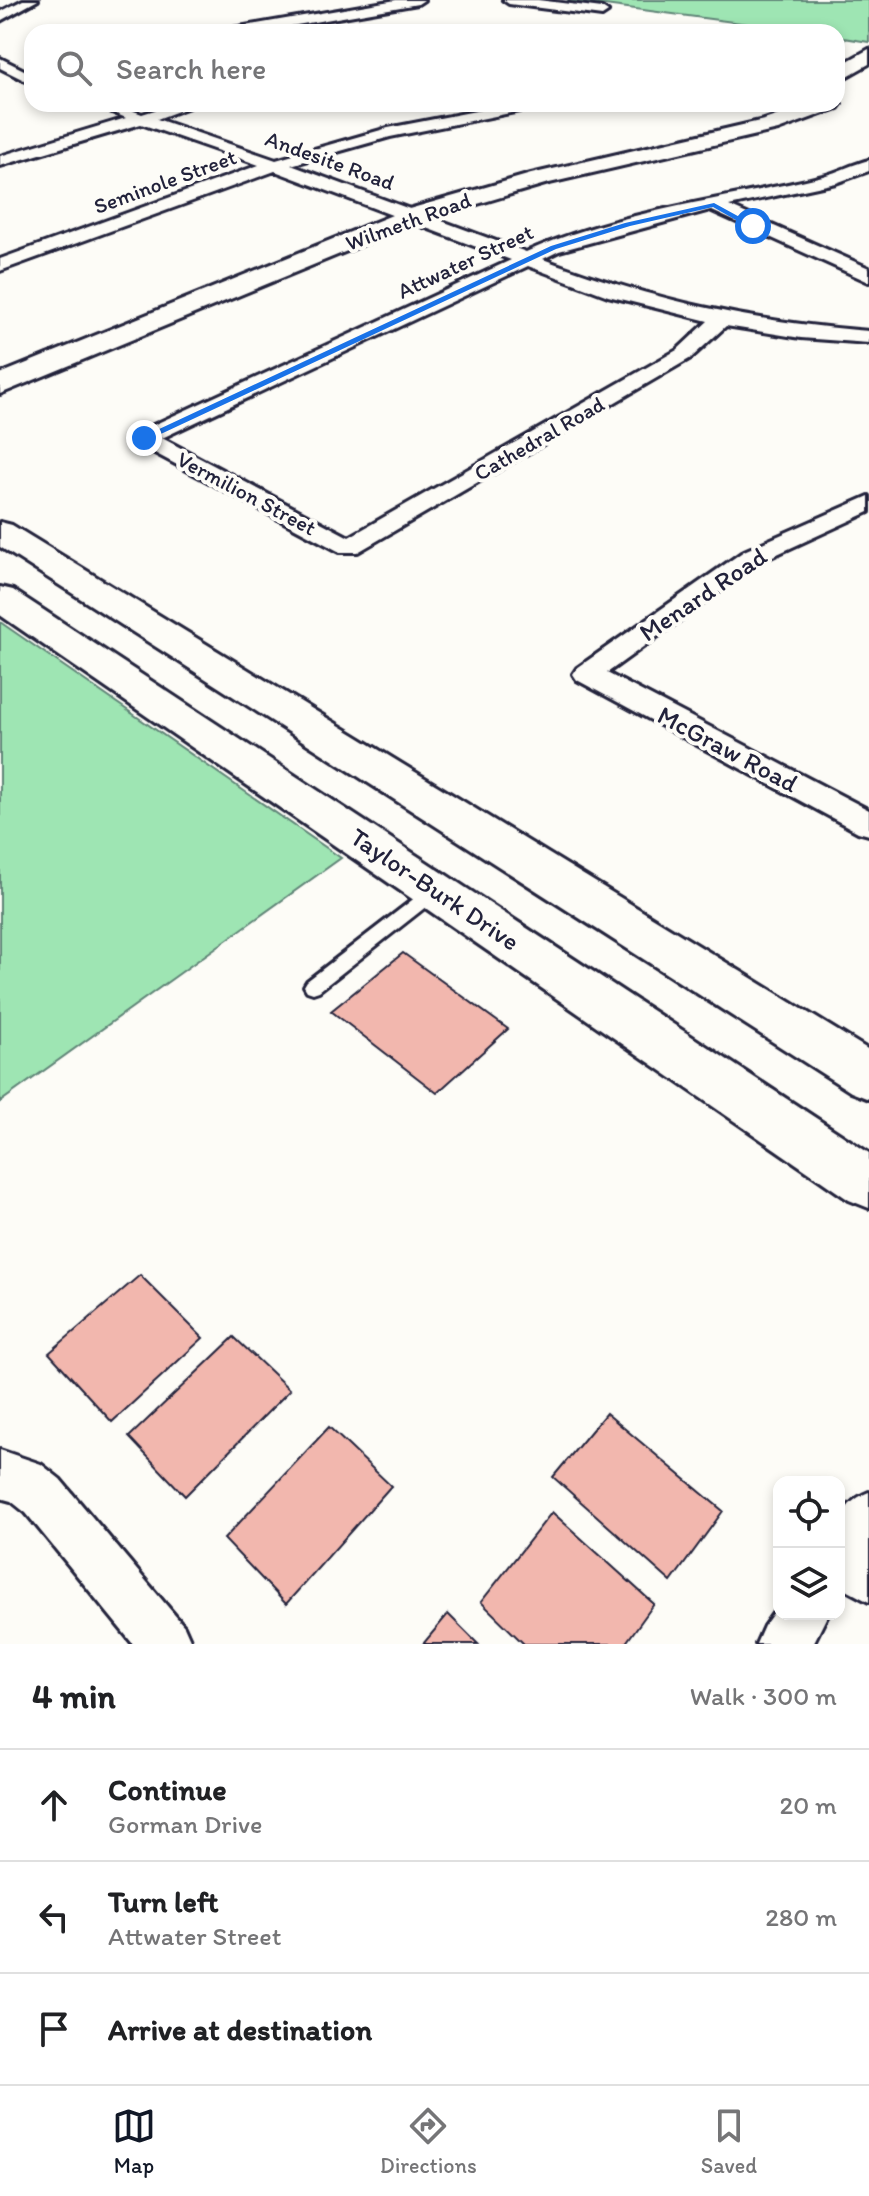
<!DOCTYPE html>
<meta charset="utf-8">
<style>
:root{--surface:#fff;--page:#f6f6f6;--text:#202124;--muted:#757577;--line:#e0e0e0;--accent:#111827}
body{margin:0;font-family:Itim,sans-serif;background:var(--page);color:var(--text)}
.controls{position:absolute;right:24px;bottom:24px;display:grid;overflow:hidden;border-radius:16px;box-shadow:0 4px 12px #0003}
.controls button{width:72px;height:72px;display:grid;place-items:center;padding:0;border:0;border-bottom:2px solid var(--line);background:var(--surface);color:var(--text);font:40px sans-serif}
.stop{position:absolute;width:24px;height:24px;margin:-18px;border:6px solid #1a73e8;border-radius:50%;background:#fff}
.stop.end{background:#1a73e8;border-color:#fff;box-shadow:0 2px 8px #0008}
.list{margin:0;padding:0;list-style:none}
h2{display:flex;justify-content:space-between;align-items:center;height:104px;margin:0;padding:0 32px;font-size:34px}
h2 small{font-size:26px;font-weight:400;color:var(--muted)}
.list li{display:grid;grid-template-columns:52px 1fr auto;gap:24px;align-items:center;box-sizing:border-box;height:112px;padding:0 32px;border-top:2px solid var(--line)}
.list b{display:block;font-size:30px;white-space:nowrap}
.list p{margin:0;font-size:26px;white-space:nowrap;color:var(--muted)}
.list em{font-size:26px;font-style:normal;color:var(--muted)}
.icon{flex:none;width:44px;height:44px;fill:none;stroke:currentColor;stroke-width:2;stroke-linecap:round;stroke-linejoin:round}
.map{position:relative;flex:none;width:869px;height:1644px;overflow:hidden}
.search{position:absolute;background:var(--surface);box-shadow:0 4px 12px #0003;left:24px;right:24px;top:24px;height:88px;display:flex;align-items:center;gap:20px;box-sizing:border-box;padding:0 28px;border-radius:24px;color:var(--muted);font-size:30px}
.sheet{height:440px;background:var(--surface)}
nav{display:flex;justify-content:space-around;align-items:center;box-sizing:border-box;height:112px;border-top:2px solid var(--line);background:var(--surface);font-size:22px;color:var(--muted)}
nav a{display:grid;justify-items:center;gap:4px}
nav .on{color:var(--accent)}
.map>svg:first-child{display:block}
.green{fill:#9ee5b3;stroke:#608477;stroke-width:2}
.building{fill:#f2b7ae;stroke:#22223b;stroke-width:2}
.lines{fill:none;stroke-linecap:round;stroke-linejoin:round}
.lane-casing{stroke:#22223b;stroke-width:6}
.street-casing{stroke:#22223b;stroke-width:6}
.secondary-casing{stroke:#22223b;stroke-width:6}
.lane{fill:#fdfcf7;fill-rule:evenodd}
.street{fill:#fdfcf7;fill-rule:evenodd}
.secondary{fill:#fdfcf7;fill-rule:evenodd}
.route{fill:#1a73e8}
.labels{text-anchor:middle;stroke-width:8;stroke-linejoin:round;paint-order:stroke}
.far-street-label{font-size:22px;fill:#22223b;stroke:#fdfcf7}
.street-label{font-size:26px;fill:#22223b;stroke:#fdfcf7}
</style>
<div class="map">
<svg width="869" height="1644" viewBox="0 0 869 1644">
<rect width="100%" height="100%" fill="#fdfcf7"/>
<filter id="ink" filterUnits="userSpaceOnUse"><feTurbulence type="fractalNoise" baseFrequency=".0125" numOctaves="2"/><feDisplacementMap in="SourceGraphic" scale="16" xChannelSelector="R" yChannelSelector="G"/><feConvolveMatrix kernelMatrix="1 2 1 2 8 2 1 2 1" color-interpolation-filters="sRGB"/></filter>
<g filter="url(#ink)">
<g class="green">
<polygon points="567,0 869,0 869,42 837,37 837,32 808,32"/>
<polygon points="0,622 341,858 0,1102"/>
</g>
<g class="building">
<polygon points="403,953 508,1029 437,1093 331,1011"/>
<polygon points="140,1275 203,1338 112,1422 49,1353"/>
<polygon points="234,1337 290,1390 185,1496 129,1437"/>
<polygon points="606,1413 723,1511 671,1582 553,1477"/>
<polygon points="329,1427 391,1486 286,1604 224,1539"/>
<polygon points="552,1512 654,1604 625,1644 524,1644 481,1602"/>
<polygon points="448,1614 478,1644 423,1644"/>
</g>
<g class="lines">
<g class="lane-casing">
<polygon id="lane" points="435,885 441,887 443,891 441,895 319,991 313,993 307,991 304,986 307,981 429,887"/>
</g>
<g class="street-casing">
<g id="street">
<polygon points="23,0 38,0 0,21 0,12"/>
<polygon points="396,0 424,0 418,4 256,32 226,32 233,28"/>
<polygon points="503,0 538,0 602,8 608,12 602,16 509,4"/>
<polygon points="0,58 32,74 32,84 0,68"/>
<path d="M 93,104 L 115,104 L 142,114 L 174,104 L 197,104 L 157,119 L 276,160 L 388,128 L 512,104 L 542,104 L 535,108 L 390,137 L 291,165 L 526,252 C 619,210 725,200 823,176 C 838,172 853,164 869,160 L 869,171 L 836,183 L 729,206 L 869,268 L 869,282 L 710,210 L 559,251 L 543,259 C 653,300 751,322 869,331 L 869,343 L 801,338 L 726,326 L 691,358 L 358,552 L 340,552 L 136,443 L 133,438 L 136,433 L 511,260 L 275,171 L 0,271 L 0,259 L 259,165 L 141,124 L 0,166 L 0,156 L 126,118 ZM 528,266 L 608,296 L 708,321 L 677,350 L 349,537 L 162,438 Z"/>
<polygon points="869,496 869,512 762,561 607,673 869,810 869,835 858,832 577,680 573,674 577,668 744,551"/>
<polygon points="0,1450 41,1464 60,1479 184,1626 192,1644 133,1644 26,1513 11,1501 0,1498"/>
<path d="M 869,1492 L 869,1602 L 839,1586 C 839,1546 827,1509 869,1492 Z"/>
<polygon points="779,1605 779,1614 828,1614 813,1644 756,1644 764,1626"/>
</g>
</g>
<g class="secondary-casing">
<g id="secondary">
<polygon points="869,49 869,64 837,82 837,67"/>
<polygon points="837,99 841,104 838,108 778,130 545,184 420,221 0,394 0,374 402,211 531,174 764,120 811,104 837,104"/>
<polygon points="0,522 12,525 869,1050 869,1099 851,1092 0,547"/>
<polygon points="0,587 13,590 869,1153 869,1208 849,1200 0,615"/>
</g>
</g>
<use href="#lane" class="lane"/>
<use href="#street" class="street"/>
<use href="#secondary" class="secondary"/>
</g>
</g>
<polygon class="route" points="714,203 756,226 750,228 713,207 630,226 556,249 148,440 140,438 551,246 625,223"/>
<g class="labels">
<g class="far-street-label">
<text transform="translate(330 160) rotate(20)" y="8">Andesite Road</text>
<text transform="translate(165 181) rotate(-20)" y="8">Seminole Street</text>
<text transform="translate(408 221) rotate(-20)" y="8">Wilmeth Road</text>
<text transform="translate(465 261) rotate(-25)" y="8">Attwater Street</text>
<text transform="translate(539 438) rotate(-30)" y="8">Cathedral Road</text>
<text transform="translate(247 493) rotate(28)" y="8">Vermilion Street</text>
</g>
<g class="street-label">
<text transform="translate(703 594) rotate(-34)" y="9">Menard Road</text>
<text transform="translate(728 749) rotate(28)" y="9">McGraw Road</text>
<text transform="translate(435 889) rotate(34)" y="9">Taylor-Burk Drive</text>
</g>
</g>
</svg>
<div class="controls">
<button><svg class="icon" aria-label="locate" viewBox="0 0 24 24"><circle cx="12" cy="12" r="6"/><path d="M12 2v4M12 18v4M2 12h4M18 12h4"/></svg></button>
<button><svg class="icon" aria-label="layers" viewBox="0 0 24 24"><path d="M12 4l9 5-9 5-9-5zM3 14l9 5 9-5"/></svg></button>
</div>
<div class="stop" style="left:753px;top:226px"></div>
<div class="stop end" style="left:144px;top:438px"></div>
<div class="search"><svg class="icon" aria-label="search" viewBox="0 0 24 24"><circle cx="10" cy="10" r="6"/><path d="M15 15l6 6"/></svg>Search here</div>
</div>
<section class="sheet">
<h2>4 min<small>Walk · 300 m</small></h2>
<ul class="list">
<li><svg class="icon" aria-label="ahead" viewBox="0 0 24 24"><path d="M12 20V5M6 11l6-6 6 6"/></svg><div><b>Continue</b><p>Gorman Drive</p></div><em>20 m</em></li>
<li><svg class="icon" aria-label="left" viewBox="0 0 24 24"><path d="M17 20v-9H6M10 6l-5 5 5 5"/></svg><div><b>Turn left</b><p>Attwater Street</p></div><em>280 m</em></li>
<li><svg class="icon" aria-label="arrive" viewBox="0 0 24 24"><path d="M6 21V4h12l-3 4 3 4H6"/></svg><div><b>Arrive at destination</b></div></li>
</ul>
</section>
<nav>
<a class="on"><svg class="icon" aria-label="map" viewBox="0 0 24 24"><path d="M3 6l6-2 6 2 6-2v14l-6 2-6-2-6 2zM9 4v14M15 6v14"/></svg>Map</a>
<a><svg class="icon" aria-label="directions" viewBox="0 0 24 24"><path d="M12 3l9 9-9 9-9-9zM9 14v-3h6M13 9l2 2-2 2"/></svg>Directions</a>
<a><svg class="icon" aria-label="saved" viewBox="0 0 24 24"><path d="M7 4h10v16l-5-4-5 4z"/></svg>Saved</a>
</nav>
